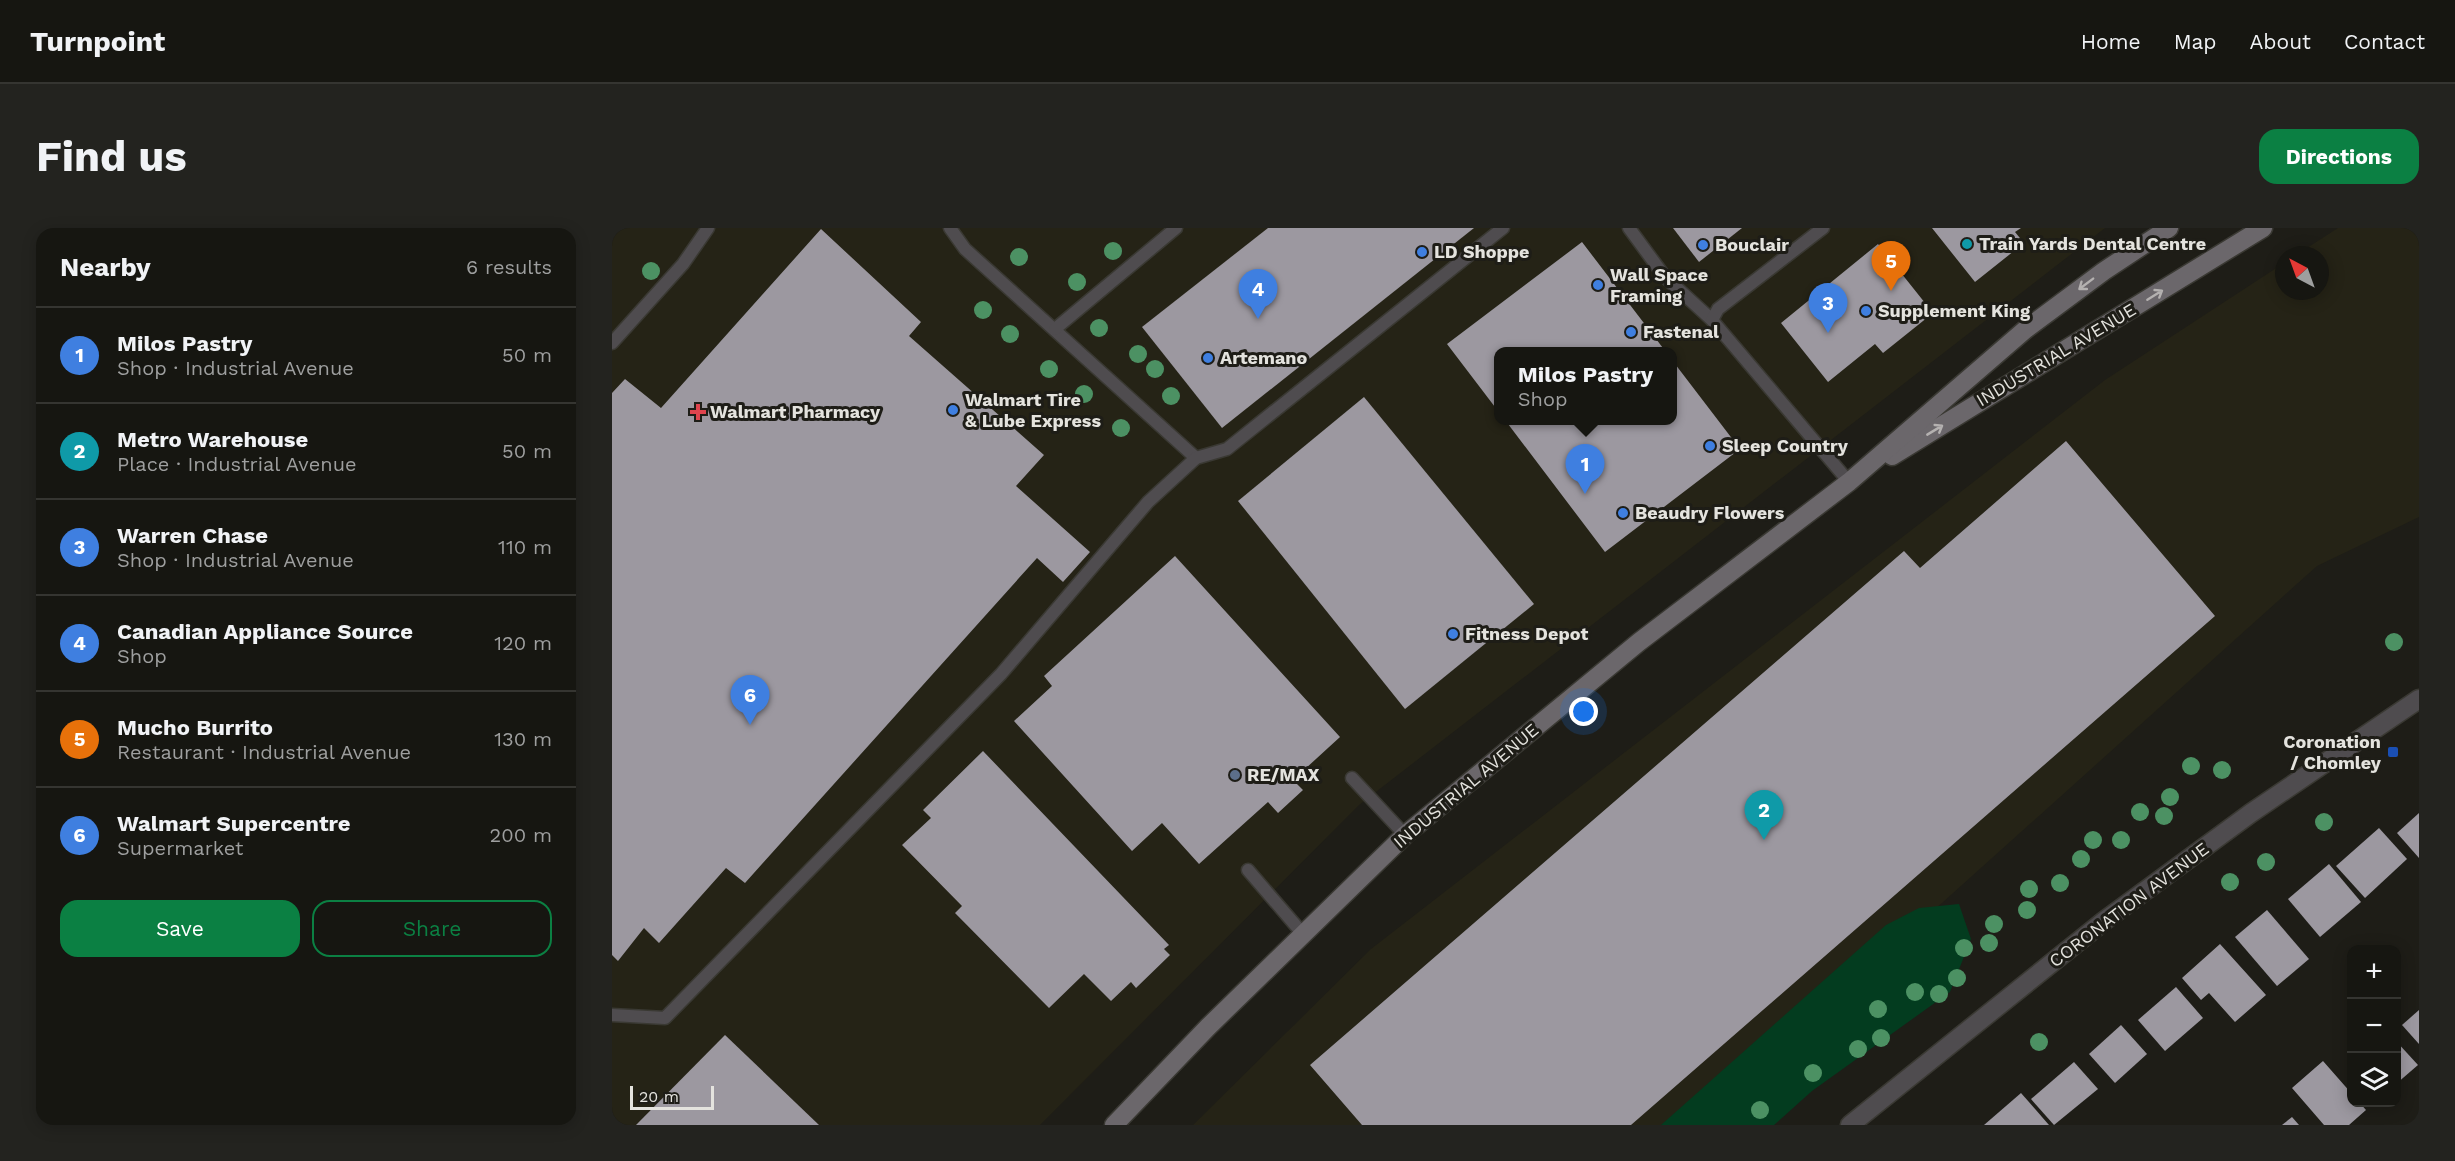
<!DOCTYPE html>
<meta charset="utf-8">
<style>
:root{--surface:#161611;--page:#23231f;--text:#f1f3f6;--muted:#9e9f9f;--line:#353531;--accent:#0b8043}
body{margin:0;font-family:"Work Sans",sans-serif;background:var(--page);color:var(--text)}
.controls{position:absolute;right:18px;bottom:18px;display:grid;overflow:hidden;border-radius:12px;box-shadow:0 3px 15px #0003}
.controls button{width:54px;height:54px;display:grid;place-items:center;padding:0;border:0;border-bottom:2px solid var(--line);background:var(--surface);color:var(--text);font:30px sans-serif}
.compass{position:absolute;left:1663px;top:18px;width:54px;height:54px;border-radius:50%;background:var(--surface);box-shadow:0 3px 15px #0003;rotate:319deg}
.scale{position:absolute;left:18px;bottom:15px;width:84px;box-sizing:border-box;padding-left:6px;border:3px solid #e4e3de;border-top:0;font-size:16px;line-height:21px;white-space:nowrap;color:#e4e3de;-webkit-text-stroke:4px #1e1d17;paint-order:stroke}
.you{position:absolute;left:972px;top:484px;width:21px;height:21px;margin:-15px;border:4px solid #fff;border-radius:50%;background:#1a73e8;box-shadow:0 0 0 9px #1a73e833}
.badge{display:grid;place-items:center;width:39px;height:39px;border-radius:50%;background:var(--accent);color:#fff;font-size:20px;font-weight:700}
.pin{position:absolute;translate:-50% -50px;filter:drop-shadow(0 2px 3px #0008)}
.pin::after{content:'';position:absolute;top:32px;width:21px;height:18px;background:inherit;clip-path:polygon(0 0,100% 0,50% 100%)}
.popup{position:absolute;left:882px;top:119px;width:183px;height:78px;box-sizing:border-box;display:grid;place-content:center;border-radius:12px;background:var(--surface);filter:drop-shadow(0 2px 4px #0005);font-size:20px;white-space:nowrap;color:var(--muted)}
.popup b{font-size:22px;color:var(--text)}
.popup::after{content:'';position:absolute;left:50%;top:100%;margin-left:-12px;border:12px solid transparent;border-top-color:var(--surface)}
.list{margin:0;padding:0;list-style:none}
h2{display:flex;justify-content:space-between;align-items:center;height:78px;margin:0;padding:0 24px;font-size:26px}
h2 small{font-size:20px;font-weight:400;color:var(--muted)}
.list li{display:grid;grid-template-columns:39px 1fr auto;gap:18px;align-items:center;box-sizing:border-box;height:96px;padding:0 24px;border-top:2px solid var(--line)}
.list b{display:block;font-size:22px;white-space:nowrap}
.list p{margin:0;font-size:20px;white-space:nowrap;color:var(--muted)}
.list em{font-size:20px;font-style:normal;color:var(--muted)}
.actions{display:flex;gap:12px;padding:18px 24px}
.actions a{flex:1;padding:14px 0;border:2px solid var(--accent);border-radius:18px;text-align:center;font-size:21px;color:var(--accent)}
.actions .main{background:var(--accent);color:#fff}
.icon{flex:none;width:33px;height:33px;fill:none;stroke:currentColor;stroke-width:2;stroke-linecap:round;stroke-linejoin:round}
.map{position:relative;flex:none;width:1807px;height:897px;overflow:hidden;border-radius:18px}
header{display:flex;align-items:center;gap:36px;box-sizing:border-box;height:84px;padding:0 30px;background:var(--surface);border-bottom:2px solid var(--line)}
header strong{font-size:28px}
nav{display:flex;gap:33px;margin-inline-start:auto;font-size:21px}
.intro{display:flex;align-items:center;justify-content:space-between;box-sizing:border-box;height:144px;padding:0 36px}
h1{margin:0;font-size:42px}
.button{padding:15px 27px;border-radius:18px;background:var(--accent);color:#fff;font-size:21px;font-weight:700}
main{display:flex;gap:36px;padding:0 36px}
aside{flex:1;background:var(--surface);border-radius:18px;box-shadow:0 3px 15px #0003}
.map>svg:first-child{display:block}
.built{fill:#252316;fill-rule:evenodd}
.green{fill:#033c1f}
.building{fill:#9c98a0}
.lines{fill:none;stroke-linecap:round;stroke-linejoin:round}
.service-casing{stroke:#3a3933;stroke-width:15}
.tertiary-casing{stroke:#3a3933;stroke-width:21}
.secondary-casing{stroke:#3a3933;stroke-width:21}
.service{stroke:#4f4c4f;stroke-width:12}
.tertiary{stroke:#4f4c4f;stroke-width:18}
.secondary{stroke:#6b676b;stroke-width:18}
.tree{fill:#4c9163}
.oneway{stroke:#b4b1b0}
.culture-dot{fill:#0f9aa8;stroke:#1e1d17;stroke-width:2}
.shop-dot{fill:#3f7fe0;stroke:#1e1d17;stroke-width:2}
.health-dot{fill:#e0444e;stroke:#1e1d17;stroke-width:2}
.transit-dot{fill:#1a4fb4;stroke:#1e1d17;stroke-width:2}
.service-dot{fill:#5c6f8a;stroke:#1e1d17;stroke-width:2}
.labels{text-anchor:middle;stroke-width:6;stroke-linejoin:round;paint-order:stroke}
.poi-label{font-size:18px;font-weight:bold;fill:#e4e3de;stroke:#1e1d17;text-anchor:start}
.street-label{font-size:18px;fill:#e4e3de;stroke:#1e1d17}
</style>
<header>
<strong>Turnpoint</strong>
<nav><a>Home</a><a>Map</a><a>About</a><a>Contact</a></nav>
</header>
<div class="intro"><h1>Find us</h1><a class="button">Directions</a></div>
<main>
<aside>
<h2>Nearby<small>6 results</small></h2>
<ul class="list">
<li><span class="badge" style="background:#3f7fe0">1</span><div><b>Milos Pastry</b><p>Shop · Industrial Avenue</p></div><em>50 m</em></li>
<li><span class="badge" style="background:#0f9aa8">2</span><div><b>Metro Warehouse</b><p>Place · Industrial Avenue</p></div><em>50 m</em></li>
<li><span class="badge" style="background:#3f7fe0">3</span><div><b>Warren Chase</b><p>Shop · Industrial Avenue</p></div><em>110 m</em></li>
<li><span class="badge" style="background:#3f7fe0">4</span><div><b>Canadian Appliance Source</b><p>Shop</p></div><em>120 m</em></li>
<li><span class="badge" style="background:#e8710a">5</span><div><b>Mucho Burrito</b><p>Restaurant · Industrial Avenue</p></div><em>130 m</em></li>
<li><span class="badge" style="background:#3f7fe0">6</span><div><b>Walmart Supercentre</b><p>Supermarket</p></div><em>200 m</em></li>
</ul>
<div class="actions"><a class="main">Save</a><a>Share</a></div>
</aside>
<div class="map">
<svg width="1807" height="897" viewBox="0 0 1807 897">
<rect width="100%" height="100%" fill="#1e1d17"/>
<g class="built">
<path d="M 0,0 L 1493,0 L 747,577 L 428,897 L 0,897 ZM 886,124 L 1060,124 L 1060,192 L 886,192 Z"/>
<polygon points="1726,0 1807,0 1807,289 1705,338 1083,897 581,897 759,721 1493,152 1672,35 1672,63 1708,63 1708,27 1684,27"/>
</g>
<polygon class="green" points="1347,676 1359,711 1338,764 1200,863 1162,897 1049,897 1274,697 1307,680"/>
<g class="building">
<polygon points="656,0 862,0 610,200 530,99"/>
<polygon points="1061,0 1130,0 1087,34"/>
<polygon points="1320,0 1409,0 1403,4 1412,15 1363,54"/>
<polygon points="209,1 309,94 297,108 432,227 404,258 478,324 451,354 425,330 133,655 114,640 47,715 32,700 6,733 0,727 0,165 13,151 49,180"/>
<polygon points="970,14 1054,124 886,124 886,183 835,116"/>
<polygon points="1266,16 1321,85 1271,125 1263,116 1216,154 1169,95"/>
<polygon points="1060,132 1128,221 993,324 893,192 1060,192"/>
<polygon points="752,169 922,376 793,481 626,273"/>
<polygon points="1454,213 1603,388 1019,897 750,897 698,837 1292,323 1308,340"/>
<polygon points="563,328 728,509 681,552 691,562 666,585 656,574 587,636 550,595 520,623 402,493 440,458 432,448"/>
<polygon points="371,523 557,717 552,721 558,727 524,760 519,754 499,773 472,746 437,780 343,685 350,678 290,617 319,590 311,582"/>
<polygon points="1807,585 1807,630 1785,605"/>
<polygon points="1767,600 1795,631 1753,670 1724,638"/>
<polygon points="1717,636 1749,674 1708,709 1676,671"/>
<polygon points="1655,682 1697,731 1665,758 1623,709"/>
<polygon points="1608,716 1654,767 1623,794 1597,765 1589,772 1570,750"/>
<polygon points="1564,759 1591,790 1553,823 1526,792"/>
<polygon points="1807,782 1807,816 1790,797"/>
<polygon points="1509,797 1535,826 1503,855 1477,826"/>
<polygon points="113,807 207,897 24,897"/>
<polygon points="1784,813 1806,837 1784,856"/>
<polygon points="1711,833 1740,866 1740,874 1747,874 1754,882 1737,897 1712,897 1680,860"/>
<polygon points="1462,834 1486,861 1442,897 1419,871"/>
<polygon points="1409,865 1437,897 1372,897"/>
<polygon points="1680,889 1687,897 1670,897"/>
</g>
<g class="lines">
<g class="service-casing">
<g id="service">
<polyline points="338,0 353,21 584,230"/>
<polyline points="1017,0 1053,49 1100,92"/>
<polyline points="1211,0 1106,81 1100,92 1237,254"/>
<polyline points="443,101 564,0"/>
<polyline points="0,115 71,36 96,0"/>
<polyline points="740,550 793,607"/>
<polyline points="636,642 691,706"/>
<polyline points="0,787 53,790 389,446 536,274 584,230 615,221 891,0"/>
</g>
</g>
<g class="tertiary-casing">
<polyline id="tertiary" points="1238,897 1492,693 1639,585 1807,471"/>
</g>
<g class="secondary-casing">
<g id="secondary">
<polyline points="1280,228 1651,0"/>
<polyline points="502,897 596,799 793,607 1027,414 1237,254 1414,101 1492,43 1557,0"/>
</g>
</g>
<use href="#service" class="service"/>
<use href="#tertiary" class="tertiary"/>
<use href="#secondary" class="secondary"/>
</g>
<g class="tree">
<circle cx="501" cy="23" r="9"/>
<circle cx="407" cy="29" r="9"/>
<circle cx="39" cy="43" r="9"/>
<circle cx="465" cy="54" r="9"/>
<circle cx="371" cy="82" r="9"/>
<circle cx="487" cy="100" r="9"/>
<circle cx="398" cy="106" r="9"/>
<circle cx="526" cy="126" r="9"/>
<circle cx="437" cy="141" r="9"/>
<circle cx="543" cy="141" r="9"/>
<circle cx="472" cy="166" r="9"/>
<circle cx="559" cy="168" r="9"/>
<circle cx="509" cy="200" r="9"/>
<circle cx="1782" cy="414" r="9"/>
<circle cx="1579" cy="538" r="9"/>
<circle cx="1610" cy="542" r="9"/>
<circle cx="1558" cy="569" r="9"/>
<circle cx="1528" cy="584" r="9"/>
<circle cx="1552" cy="588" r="9"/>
<circle cx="1712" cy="594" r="9"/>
<circle cx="1481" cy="612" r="9"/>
<circle cx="1509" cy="612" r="9"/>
<circle cx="1469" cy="631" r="9"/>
<circle cx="1654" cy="634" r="9"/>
<circle cx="1618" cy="654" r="9"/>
<circle cx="1448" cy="655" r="9"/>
<circle cx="1417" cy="661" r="9"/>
<circle cx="1415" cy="682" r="9"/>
<circle cx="1382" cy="696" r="9"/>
<circle cx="1377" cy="715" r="9"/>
<circle cx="1352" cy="720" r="9"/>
<circle cx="1345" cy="750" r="9"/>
<circle cx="1303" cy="764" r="9"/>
<circle cx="1327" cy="766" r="9"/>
<circle cx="1266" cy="781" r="9"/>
<circle cx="1269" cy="810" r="9"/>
<circle cx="1427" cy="814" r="9"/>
<circle cx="1246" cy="821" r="9"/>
<circle cx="1201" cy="845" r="9"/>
<circle cx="1148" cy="882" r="9"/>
</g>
<defs><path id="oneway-shaft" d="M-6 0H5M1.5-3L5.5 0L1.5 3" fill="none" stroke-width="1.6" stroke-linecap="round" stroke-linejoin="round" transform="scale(1.5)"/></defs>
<g class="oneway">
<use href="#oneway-shaft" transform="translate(1474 56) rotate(143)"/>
<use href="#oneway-shaft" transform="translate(1543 67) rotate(-32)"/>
<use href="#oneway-shaft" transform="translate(1323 202) rotate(-31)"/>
</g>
<circle class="culture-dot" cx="1355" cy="16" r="6"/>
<g class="shop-dot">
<circle cx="1091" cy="17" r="6"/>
<circle cx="810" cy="24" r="6"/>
<circle cx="986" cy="57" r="6"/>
<circle cx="1254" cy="83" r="6"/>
<circle cx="1019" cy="104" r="6"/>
<circle cx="596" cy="130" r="6"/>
<circle cx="341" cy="182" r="6"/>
<circle cx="1098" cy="218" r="6"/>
<circle cx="1011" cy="285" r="6"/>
<circle cx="841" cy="406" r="6"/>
</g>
<path class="health-dot" d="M83 175h6v6h6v6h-6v6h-6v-6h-6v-6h6z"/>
<rect class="transit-dot" x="1775" y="518" width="12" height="12" rx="3"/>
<circle class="service-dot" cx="623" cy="547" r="6"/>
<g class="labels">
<g class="poi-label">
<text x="1367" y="22">Train Yards Dental Centre</text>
<text x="1103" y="23">Bouclair</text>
<text x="822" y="30">LD Shoppe</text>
<text x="998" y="53">Wall Space<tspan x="998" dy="21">Framing</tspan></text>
<text x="1266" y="89">Supplement King</text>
<text x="1031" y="110">Fastenal</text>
<text x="608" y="136">Artemano</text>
<text x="353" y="178">Walmart Tire<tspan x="353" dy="21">&amp; Lube Express</tspan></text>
<text x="98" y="190">Walmart Pharmacy</text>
<text x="1110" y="224">Sleep Country</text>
<text x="1023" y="291">Beaudry Flowers</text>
<text x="853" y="412">Fitness Depot</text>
<text x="1769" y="520" text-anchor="end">Coronation<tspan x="1769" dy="21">/ Chomley</tspan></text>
<text x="635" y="553">RE/MAX</text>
</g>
<g class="street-label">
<text transform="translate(1444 127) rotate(-31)" y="6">INDUSTRIAL AVENUE</text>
<text transform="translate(854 558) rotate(-40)" y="6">INDUSTRIAL AVENUE</text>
<text transform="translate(1517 677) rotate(-37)" y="6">CORONATION AVENUE</text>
</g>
</g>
</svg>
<div class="controls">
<button>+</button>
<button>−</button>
<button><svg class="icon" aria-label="layers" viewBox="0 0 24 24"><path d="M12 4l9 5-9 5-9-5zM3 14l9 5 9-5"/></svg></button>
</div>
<svg class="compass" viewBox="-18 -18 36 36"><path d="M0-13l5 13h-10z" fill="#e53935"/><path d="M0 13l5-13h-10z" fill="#9e9f9f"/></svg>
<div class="scale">20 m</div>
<div class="you"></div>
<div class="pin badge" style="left:973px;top:266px;background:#3f7fe0">1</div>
<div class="popup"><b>Milos Pastry</b>Shop</div>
<div class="pin badge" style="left:1152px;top:612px;background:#0f9aa8">2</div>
<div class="pin badge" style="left:1216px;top:105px;background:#3f7fe0">3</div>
<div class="pin badge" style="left:646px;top:91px;background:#3f7fe0">4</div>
<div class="pin badge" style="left:1279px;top:63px;background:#e8710a">5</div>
<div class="pin badge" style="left:138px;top:497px;background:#3f7fe0">6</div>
</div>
</main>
